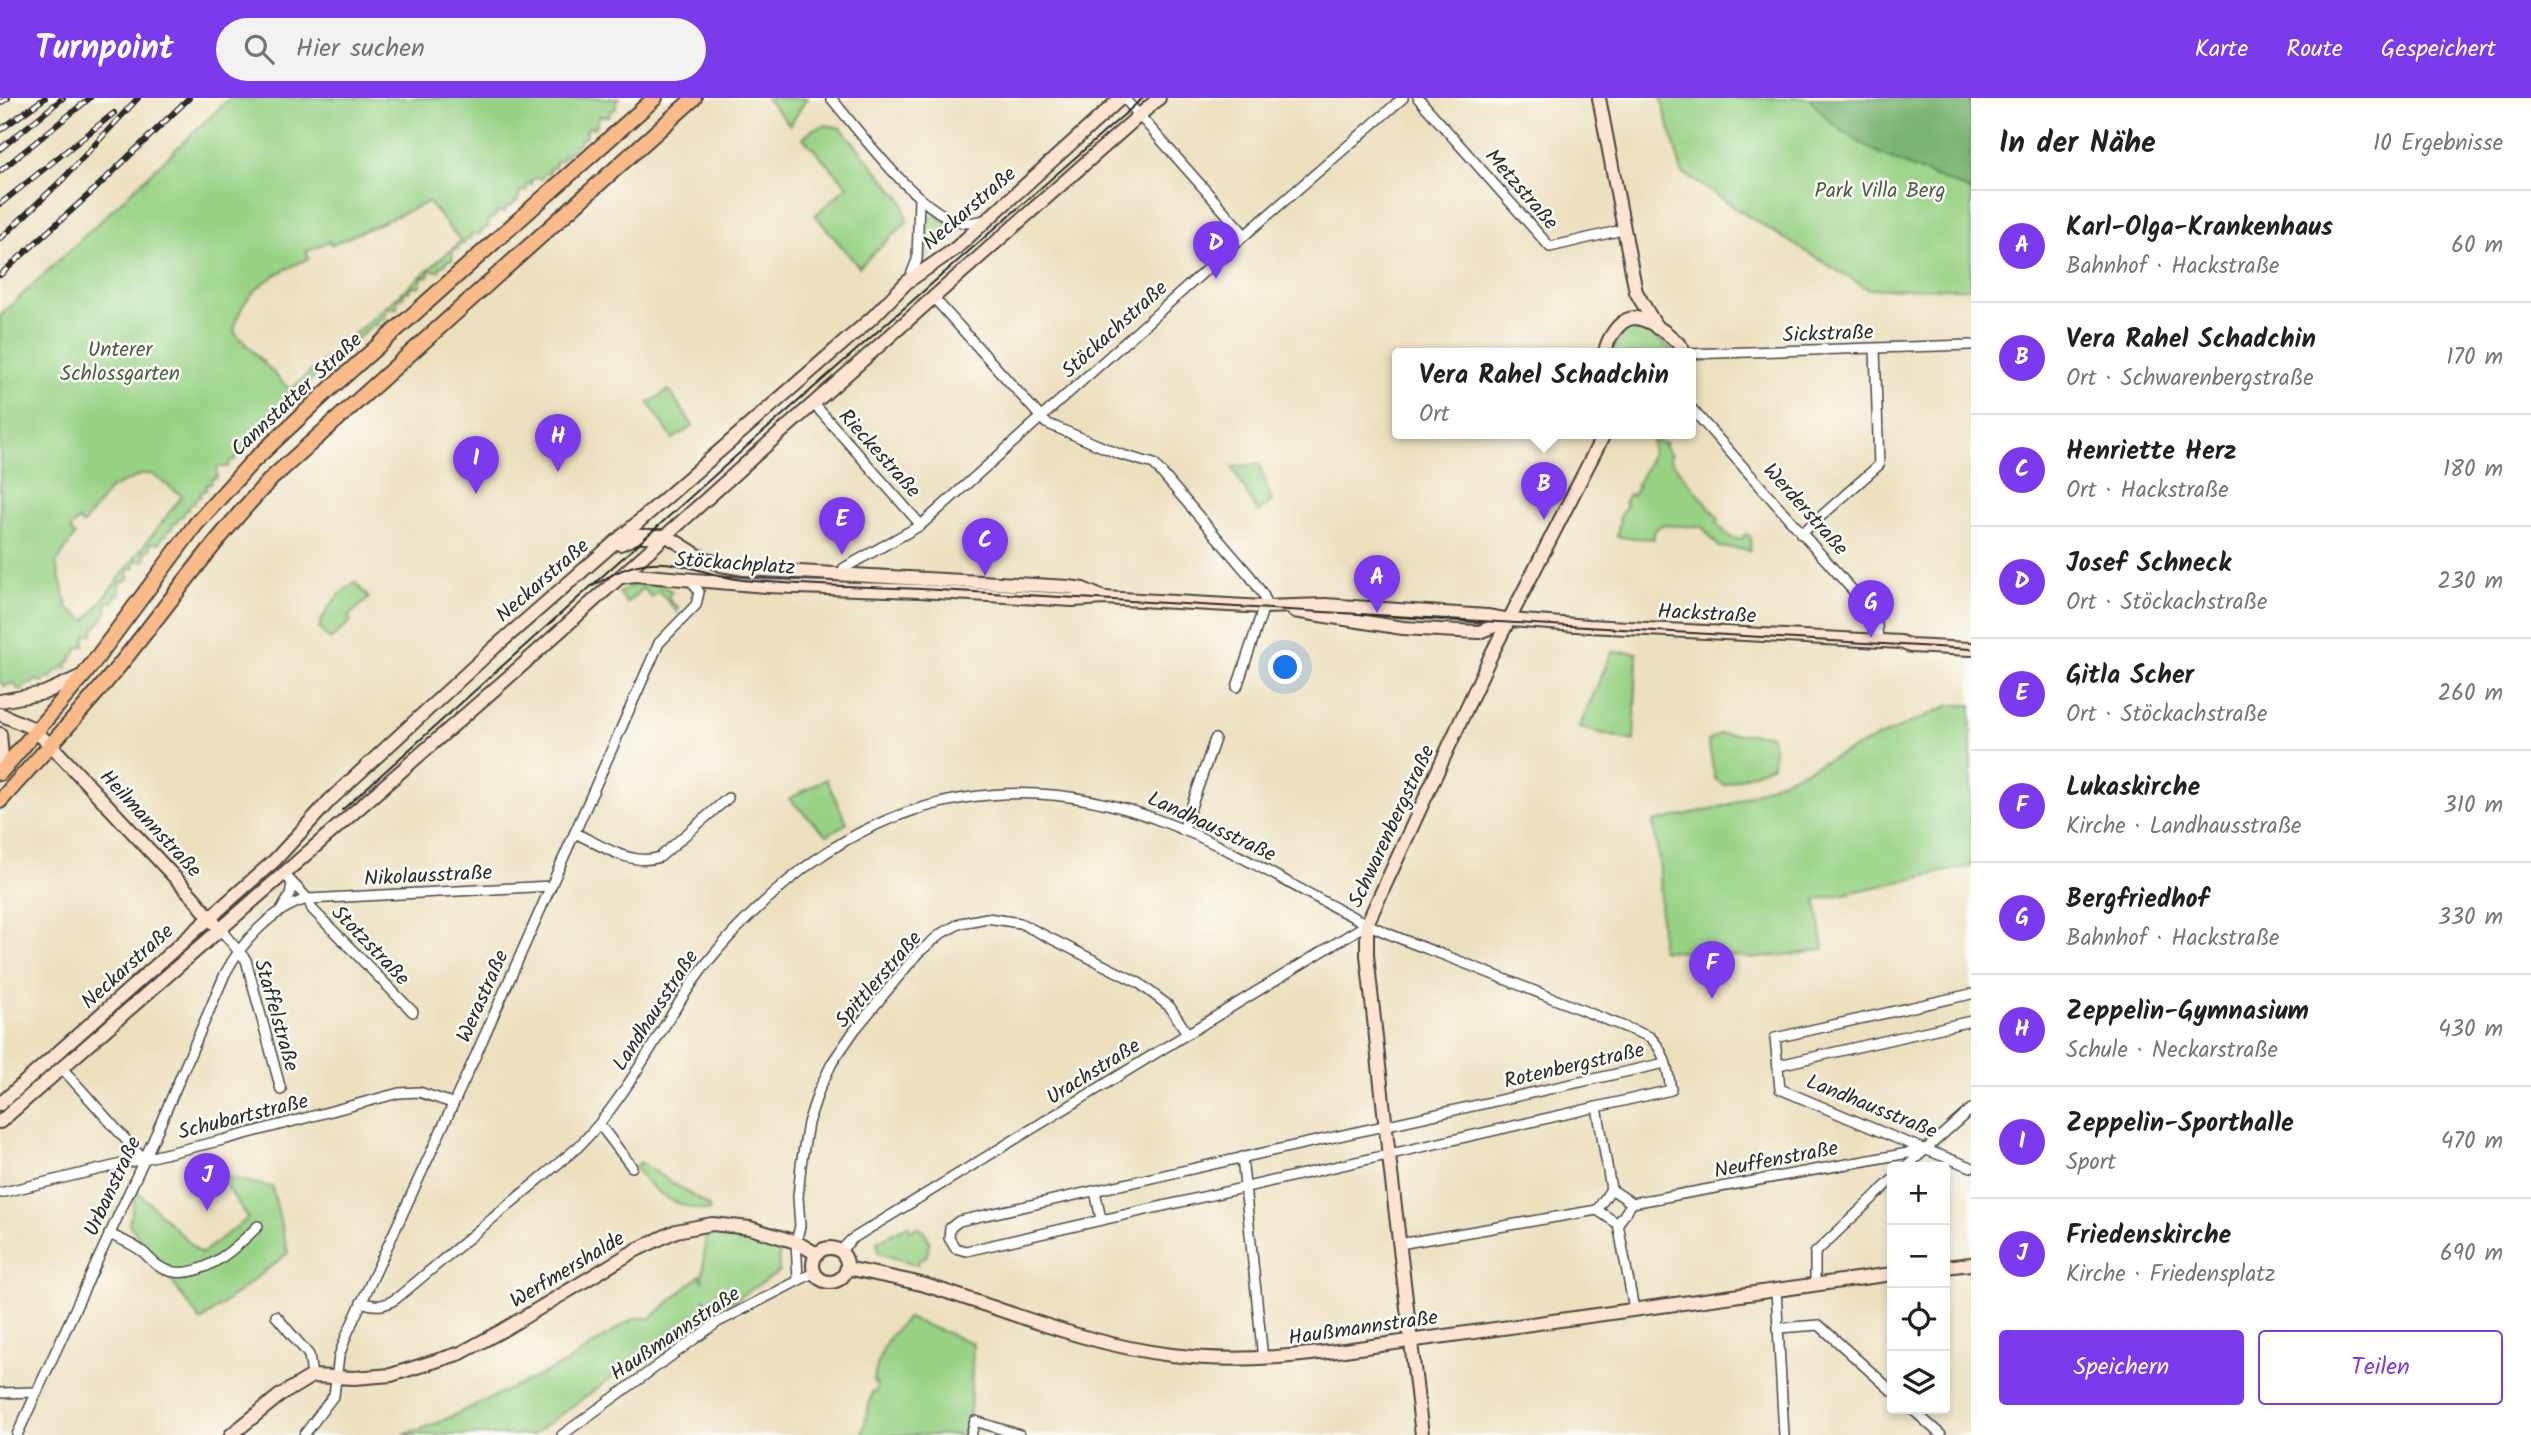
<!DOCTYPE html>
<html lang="de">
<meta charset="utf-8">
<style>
:root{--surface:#fff;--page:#f2f2f2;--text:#202124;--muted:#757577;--line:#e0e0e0;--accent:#7c3aed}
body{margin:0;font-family:Kalam,sans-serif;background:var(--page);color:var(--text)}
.controls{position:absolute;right:21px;bottom:21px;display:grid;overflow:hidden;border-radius:7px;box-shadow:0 4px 10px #0003}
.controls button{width:63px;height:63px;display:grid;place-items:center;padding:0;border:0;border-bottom:2px solid var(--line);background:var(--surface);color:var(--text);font:35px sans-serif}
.you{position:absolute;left:1286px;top:570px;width:24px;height:24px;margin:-18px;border:5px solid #fff;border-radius:50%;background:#1a73e8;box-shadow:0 0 0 10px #1a73e833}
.badge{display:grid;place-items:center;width:46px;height:46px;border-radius:50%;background:var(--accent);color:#fff;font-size:23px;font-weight:700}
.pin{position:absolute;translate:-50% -58px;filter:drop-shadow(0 2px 4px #0008)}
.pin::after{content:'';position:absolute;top:37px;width:24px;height:21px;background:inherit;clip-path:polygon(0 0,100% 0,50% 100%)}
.popup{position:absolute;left:1392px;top:250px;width:304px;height:91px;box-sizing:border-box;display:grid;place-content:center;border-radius:7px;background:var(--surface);filter:drop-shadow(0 2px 5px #0005);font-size:23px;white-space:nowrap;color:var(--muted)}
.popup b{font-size:26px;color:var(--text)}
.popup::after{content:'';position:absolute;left:50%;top:100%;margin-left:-14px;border:14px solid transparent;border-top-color:var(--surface)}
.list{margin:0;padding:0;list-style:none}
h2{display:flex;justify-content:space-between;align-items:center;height:91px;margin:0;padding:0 28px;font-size:30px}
h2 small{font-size:23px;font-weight:400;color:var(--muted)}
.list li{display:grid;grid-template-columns:46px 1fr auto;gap:21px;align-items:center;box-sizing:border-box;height:112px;padding:0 28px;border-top:2px solid var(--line)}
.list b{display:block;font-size:26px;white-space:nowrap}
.list p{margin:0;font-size:23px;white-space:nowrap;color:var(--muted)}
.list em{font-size:23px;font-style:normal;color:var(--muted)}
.actions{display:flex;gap:14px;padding:21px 28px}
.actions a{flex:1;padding:16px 0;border:2px solid var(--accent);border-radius:7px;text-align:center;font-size:24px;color:var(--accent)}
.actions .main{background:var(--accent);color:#fff}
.icon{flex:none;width:38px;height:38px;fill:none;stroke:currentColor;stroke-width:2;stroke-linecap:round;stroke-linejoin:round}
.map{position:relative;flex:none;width:1971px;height:1337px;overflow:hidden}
header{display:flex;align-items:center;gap:42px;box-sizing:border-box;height:98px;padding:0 35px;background:var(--accent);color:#fff}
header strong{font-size:33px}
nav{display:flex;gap:38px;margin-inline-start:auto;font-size:24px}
.search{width:490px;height:63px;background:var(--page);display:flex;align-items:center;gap:18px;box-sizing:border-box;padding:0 24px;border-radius:38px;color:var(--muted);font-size:26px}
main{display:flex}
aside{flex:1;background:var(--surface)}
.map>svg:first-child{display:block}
.green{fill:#98d285;stroke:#627e58;stroke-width:2;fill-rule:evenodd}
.forest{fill:#7ab472;stroke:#52704e;stroke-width:2}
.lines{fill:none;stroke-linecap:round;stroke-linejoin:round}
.street-casing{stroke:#484641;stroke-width:12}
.secondary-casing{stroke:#484641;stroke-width:16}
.primary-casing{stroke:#484641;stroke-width:18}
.street{stroke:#fff;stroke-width:9}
.secondary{stroke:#fde4d1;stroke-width:12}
.primary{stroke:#fabb8b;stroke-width:14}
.tram{stroke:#2b2b2b;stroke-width:2}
.rail-casing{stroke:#2b2b2b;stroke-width:6}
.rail{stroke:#fdfcf7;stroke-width:3.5;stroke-dasharray:10;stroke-linecap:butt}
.labels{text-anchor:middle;stroke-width:5;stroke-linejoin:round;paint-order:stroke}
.street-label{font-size:21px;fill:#2b2b2b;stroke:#fdfcf7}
.park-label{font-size:21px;fill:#4c5d46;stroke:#fdfcf7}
</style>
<header>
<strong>Turnpoint</strong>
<div class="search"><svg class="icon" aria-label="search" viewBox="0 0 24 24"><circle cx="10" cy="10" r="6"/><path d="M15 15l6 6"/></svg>Hier suchen</div>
<nav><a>Karte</a><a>Route</a><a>Gespeichert</a></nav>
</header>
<main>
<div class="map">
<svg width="1971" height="1337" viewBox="0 0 1971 1337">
<rect width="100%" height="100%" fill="#fdfcf7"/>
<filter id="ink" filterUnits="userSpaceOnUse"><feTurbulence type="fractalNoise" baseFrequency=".0143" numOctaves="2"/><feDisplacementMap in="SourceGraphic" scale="14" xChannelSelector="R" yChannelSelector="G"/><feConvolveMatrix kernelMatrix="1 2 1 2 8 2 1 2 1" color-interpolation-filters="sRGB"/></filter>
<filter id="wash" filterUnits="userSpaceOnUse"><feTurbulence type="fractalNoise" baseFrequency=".00686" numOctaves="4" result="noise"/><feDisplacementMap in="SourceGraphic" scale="28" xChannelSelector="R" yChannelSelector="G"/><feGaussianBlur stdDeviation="1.57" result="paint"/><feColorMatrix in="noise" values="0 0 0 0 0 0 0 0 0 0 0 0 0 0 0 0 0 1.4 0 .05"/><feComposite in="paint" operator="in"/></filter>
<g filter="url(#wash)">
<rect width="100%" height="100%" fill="#ede0bf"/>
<g class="green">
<path d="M 230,0 L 619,0 L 616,3 L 616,11 L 611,12 L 609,18 L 599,18 L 596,29 L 587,30 L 586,40 L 581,41 L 579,46 L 575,47 L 574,51 L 569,52 L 567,58 L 562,58 L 562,62 L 556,64 L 555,69 L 550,70 L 549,75 L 544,75 L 542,81 L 534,80 L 531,83 L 532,87 L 527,86 L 526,93 L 520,93 L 518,103 L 514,104 L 513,107 L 507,109 L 505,114 L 496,114 L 495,119 L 489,121 L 488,130 L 483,131 L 480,136 L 471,136 L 470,141 L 466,141 L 464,146 L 459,147 L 458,151 L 453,152 L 452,162 L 447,162 L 446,166 L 441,168 L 439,173 L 430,172 L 428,178 L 422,179 L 420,188 L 410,189 L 409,194 L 404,194 L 403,199 L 397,201 L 397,210 L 386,210 L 385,221 L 379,222 L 377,227 L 372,227 L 296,296 L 260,334 L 259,340 L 249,340 L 247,351 L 242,352 L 240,357 L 236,358 L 235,362 L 230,363 L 228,369 L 217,369 L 217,379 L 212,381 L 211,386 L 206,387 L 206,392 L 201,394 L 200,399 L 195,400 L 195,405 L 190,407 L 188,412 L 184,413 L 183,418 L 178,420 L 177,425 L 173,426 L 172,431 L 167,433 L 167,437 L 162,439 L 160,445 L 151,445 L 151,451 L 145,453 L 145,463 L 136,463 L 134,470 L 128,471 L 129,481 L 119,485 L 120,496 L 116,497 L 114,503 L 106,505 L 107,515 L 103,518 L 102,522 L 94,531 L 93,536 L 85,538 L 85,548 L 76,551 L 76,556 L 72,557 L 71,563 L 67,565 L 67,570 L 63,568 L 60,573 L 55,572 L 52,579 L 46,580 L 43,584 L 36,582 L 32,586 L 27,585 L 22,592 L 18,591 L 14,585 L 4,588 L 0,584 L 0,218 ZM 428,104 L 461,143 L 290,292 L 234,234 C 240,192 275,176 309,160 L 306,154 L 329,143 L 331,147 ZM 143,376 L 152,376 L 182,398 L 86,523 L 68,510 L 56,466 L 75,437 L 70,432 L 78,422 L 83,426 L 111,390 Z"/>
<polygon points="766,0 807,0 790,27"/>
<polygon points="1661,0 1971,0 1971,190 1868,191 1749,119 1682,74"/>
<polygon points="826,27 841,30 903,103 907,124 859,169 815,117 848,88 803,40 813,31"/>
<polygon points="930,119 938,119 962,130 922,164 925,122"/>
<polygon points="1632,227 1655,239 1678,256 1611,256 1619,240"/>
<polygon points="669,292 693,328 673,341 649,305"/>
<path d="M 1652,343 L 1666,345 L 1664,348 L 1671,357 L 1669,360 L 1719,421 L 1716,425 L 1731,440 L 1740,441 L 1746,436 L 1751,439 L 1750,452 L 1719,449 L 1702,429 L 1661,427 L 1654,434 L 1654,441 L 1617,439 L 1620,418 L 1627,407 L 1624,405 L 1629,396 L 1632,398 L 1638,389 L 1636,387 C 1644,373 1655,358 1652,343 Z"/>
<polygon points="1259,366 1272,403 1258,415 1232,369"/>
<path d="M 355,484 L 369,500 L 348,519 L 351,523 L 330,542 L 319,530 C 326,509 337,497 355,484 Z"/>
<polygon points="639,484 661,487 672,493 668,499 673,506 678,508 677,514 659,493 651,499 643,490 627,505 619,495"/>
<polygon points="1612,554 1637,555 1634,643 1579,630"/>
<polygon points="1950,607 1971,607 1971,768 1816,802 1824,851 1797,856 1756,860 1661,852 1660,770 1653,724 1728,707"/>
<polygon points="1719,636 1770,636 1774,648 1773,667 1724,687 1715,681 1708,643"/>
<polygon points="826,681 847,725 827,737 789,701"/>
<path d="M 640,1064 L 709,1108 L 709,1113 C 674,1108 657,1098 635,1070 Z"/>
<polygon points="220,1078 272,1089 288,1155 201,1223 129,1126 137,1093 201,1156 248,1120"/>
<path d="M 908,1127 L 911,1133 L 917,1129 C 931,1135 931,1147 926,1159 L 920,1161 L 917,1167 L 879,1155 L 877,1144 Z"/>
<polygon points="728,1134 779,1153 779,1174 709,1218 704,1199 706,1212 532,1337 403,1337 435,1326 564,1266 634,1220 651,1220 700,1177 702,1184 706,1137"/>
<path d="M 907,1220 L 973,1245 L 970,1313 L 962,1337 L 862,1337 L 872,1294 L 876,1294 L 877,1285 L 873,1284 C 880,1254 884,1242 907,1220 Z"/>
</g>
<path class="forest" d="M 1810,0 L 1971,0 L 1971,93 C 1917,70 1844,51 1810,0 Z"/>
</g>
<g filter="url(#ink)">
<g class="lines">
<g class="street-casing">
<g id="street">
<path d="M 831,0 C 860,34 922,120 965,125 C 972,125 980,123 987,121"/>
<polyline points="1124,0 1245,137"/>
<polyline points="1418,0 1550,149 1622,132"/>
<polyline points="909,182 917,162 919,101"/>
<polyline points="933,199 1046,325 1119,356 1154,366 1250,478 1264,498 1265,505 1237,589"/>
<polyline points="1686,256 1971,247"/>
<polyline points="813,305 921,427"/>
<polyline points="1691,310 1871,513 1877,527 1878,543"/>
<polyline points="1801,436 1879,367 1875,251"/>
<polyline points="841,476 844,470 921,427 1245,137 1403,0"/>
<polyline points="1183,732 1215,641"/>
<path d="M 575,735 C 601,747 631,769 660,759 L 728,700"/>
<polyline points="284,776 308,801 312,811 413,914"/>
<polyline points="282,811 290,797 292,785"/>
<polyline points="220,831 246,862 281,992"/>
<polyline points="1971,896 1775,940 1780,991 1898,1041 1971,1069"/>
<polyline points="1779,967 1971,923"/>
<polyline points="61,969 143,1061"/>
<polyline points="1597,1009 1611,1091"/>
<polyline points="600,1027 632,1069"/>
<polyline points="1242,1059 1263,1261"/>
<polyline points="1906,1069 1971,1011"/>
<polygon points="1611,1091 1632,1105 1618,1126 1597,1112"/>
<polyline points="1095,1093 1101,1121"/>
<polyline points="0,1095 223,1042 399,995 419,994 452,1005"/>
<polyline points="1632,1105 1925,1052"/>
<polyline points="1618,1126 1634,1211"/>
<path d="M 109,1136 C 120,1141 133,1146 143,1154 C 150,1160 155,1168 164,1171 C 198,1186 236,1150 258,1128"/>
<polyline points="1399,1146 1597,1112"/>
<polyline points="840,1153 852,1141 1367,826"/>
<polyline points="798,1181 796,1144 800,1128 798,1099 801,1067 808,1025 819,992 832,965 854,933 918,855 942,835 961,825 987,820 1020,825 1139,885 1170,909 1187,935"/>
<polyline points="1815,1187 1815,1155 1892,1082"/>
<polyline points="1776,1192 1784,1337"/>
<path d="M 361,1204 C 376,1209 384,1209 397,1200 L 578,1049 C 627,1000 655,938 695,881 C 719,847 750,816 782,788 C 893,692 1028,671 1164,724 C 1238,752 1305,797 1376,830 C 1403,843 1432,852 1459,863 C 1523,889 1586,913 1650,939 C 1665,953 1668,972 1671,992 L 966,1153 L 955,1150 L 949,1140 L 950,1130 L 959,1123 L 1665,965"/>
<polyline points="276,1218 309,1257 312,1278"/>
<polyline points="1779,1230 1819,1227 1892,1293"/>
<polyline points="0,1295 37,1294"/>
<polyline points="1912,1311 1941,1337"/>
<path d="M 17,1337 L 155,1038 L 225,876 C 241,845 272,810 308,801 L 551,788"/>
<polyline points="304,1337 334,1297 339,1258 347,1236 475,959 659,545 696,507 699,494 691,482"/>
<polyline points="562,1337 718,1224 815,1174"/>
<polyline points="971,1337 975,1323 1020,1337"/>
</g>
</g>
<g class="secondary-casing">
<g id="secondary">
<polyline points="1599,0 1636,194 1657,230"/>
<path d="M 1605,256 C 1606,242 1620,219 1636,220 C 1652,222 1679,242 1686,256"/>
<polyline points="620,446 638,438 667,438 699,458 721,467 744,471 1069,489 1083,491 1104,500"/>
<polyline points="620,479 635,477 766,488 919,493 1073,502 1104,500 1264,509 1325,507 1487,518 1510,522 1589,528 1901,544 1910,548 1971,551"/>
<polyline points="1294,513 1403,530 1457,533 1479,534 1510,522"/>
<polyline points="0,603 44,595 84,577"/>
<polyline points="0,616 30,629 51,647 194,800 215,826"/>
<polyline points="0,636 2,659 0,668"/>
<polyline points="0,1006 275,762 330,702 494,550 873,219 907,184 955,151 1121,0"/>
<polyline points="0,1024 520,569 761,352 1159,0"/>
<circle cx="830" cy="1167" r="17"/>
<polyline points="1945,1169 1971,1166"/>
<path d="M 847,1170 C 873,1176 899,1180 925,1187 C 1007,1212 1086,1247 1172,1257 C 1227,1264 1282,1260 1337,1253 L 1892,1176"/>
<polyline points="231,1337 279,1298 312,1278 354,1280 391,1277 461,1255 503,1232 636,1152 676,1133 712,1126 750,1130 796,1144 817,1156"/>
<polyline points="1422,1337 1387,1041 1367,857 1367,826 1492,555 1604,336"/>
</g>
</g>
<g class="primary-casing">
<g id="primary">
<polyline points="0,675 84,577 196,426 251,365 331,290 655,0"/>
<path d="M 0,703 C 44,653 90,606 130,554 C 177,495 220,434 272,380 L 694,0"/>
</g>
</g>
<use href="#street" class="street"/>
<use href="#secondary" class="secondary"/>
<use href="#primary" class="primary"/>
<g class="tram">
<path d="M 593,488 C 612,476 630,466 652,465 C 683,463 712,479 743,482 C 802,488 862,488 921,491 L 1971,551"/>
<polyline points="342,712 745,350 1143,0"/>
</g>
<g class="rail-casing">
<g id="rail">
<polyline points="0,5 8,0"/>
<polyline points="0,32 45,0"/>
<polyline points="0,51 63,0"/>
<polyline points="0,73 90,0"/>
<polyline points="0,106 114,15"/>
<polyline points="0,141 63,81 138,0"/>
<polyline points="0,177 94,92 189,0"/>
</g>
</g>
<use href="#rail" class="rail"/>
</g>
</g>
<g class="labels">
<g class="street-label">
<text transform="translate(1522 91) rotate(49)" y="7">Metzstraße</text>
<text transform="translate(969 110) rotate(-41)" y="7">Neckarstraße</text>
<text transform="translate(1114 231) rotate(-42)" y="7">Stöckachstraße</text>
<text transform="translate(1828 235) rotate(-2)" y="7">Sickstraße</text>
<text transform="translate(296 296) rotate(-43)" y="7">Cannstatter Straße</text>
<text transform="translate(880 355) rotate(48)" y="7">Rieckestraße</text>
<text transform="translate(1806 411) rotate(48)" y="7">Werderstraße</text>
<text transform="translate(735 465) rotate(4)" y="7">Stöckachplatz</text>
<text transform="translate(542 482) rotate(-41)" y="7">Neckarstraße</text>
<text transform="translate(1707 515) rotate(3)" y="7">Hackstraße</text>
<text transform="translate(151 725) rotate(47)" y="7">Heilmannstraße</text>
<text transform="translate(1212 728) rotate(25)" y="7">Landhausstraße</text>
<text transform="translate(1391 728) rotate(-65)" y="7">Schwarenbergstraße</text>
<text transform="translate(428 777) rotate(-3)" y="7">Nikolausstraße</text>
<text transform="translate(371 847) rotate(46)" y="7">Stotzstraße</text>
<text transform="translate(127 868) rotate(-42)" y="7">Neckarstraße</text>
<text transform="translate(878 881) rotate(-49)" y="7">Spittlerstraße</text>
<text transform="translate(482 898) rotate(-66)" y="7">Werastraße</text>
<text transform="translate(655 912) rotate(-57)" y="7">Landhausstraße</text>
<text transform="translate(277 917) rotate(74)" y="7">Staffelstraße</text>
<text transform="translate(1574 967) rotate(-13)" y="7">Rotenbergstraße</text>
<text transform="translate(1093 973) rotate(-32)" y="7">Urachstraße</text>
<text transform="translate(1872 1008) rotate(22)" y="7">Landhausstraße</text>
<text transform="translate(243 1018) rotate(-14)" y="7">Schubartstraße</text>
<text transform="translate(1776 1061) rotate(-11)" y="7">Neuffenstraße</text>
<text transform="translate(112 1088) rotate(-65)" y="7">Urbanstraße</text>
<text transform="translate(567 1171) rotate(-31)" y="7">Werfmershalde</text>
<text transform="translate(1363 1229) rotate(-8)" y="7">Haußmannstraße</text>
<text transform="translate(675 1235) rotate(-34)" y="7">Haußmannstraße</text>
</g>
<g class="park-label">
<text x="1880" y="99">Park Villa Berg</text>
<text x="120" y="258">Unterer<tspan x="120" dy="24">Schlossgarten</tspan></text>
</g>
</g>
</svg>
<div class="controls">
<button>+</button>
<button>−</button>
<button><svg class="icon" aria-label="locate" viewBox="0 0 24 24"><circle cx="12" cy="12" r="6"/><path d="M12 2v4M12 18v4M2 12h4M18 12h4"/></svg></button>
<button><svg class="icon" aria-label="layers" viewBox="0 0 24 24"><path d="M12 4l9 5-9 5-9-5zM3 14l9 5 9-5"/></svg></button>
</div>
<div class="you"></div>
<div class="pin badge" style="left:1377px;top:515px">A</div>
<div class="pin badge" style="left:1544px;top:422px">B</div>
<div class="popup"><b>Vera Rahel Schadchin</b>Ort</div>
<div class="pin badge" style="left:985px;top:478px">C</div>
<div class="pin badge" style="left:1216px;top:181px">D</div>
<div class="pin badge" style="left:842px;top:457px">E</div>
<div class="pin badge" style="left:1712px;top:901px">F</div>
<div class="pin badge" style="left:1871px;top:540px">G</div>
<div class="pin badge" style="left:558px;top:374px">H</div>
<div class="pin badge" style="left:476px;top:396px">I</div>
<div class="pin badge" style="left:207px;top:1113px">J</div>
</div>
<aside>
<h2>In der Nähe<small>10 Ergebnisse</small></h2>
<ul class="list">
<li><span class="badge">A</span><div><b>Karl-Olga-Krankenhaus</b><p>Bahnhof · Hackstraße</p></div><em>60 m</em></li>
<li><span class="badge">B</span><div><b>Vera Rahel Schadchin</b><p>Ort · Schwarenbergstraße</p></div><em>170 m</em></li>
<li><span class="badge">C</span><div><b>Henriette Herz</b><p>Ort · Hackstraße</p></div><em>180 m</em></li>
<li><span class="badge">D</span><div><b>Josef Schneck</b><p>Ort · Stöckachstraße</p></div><em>230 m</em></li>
<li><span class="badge">E</span><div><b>Gitla Scher</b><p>Ort · Stöckachstraße</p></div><em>260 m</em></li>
<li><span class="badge">F</span><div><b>Lukaskirche</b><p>Kirche · Landhausstraße</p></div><em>310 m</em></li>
<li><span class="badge">G</span><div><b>Bergfriedhof</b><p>Bahnhof · Hackstraße</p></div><em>330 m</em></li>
<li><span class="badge">H</span><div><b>Zeppelin-Gymnasium</b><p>Schule · Neckarstraße</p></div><em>430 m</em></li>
<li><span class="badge">I</span><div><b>Zeppelin-Sporthalle</b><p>Sport</p></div><em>470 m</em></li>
<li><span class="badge">J</span><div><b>Friedenskirche</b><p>Kirche · Friedensplatz</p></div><em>690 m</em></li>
</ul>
<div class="actions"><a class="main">Speichern</a><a>Teilen</a></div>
</aside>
</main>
